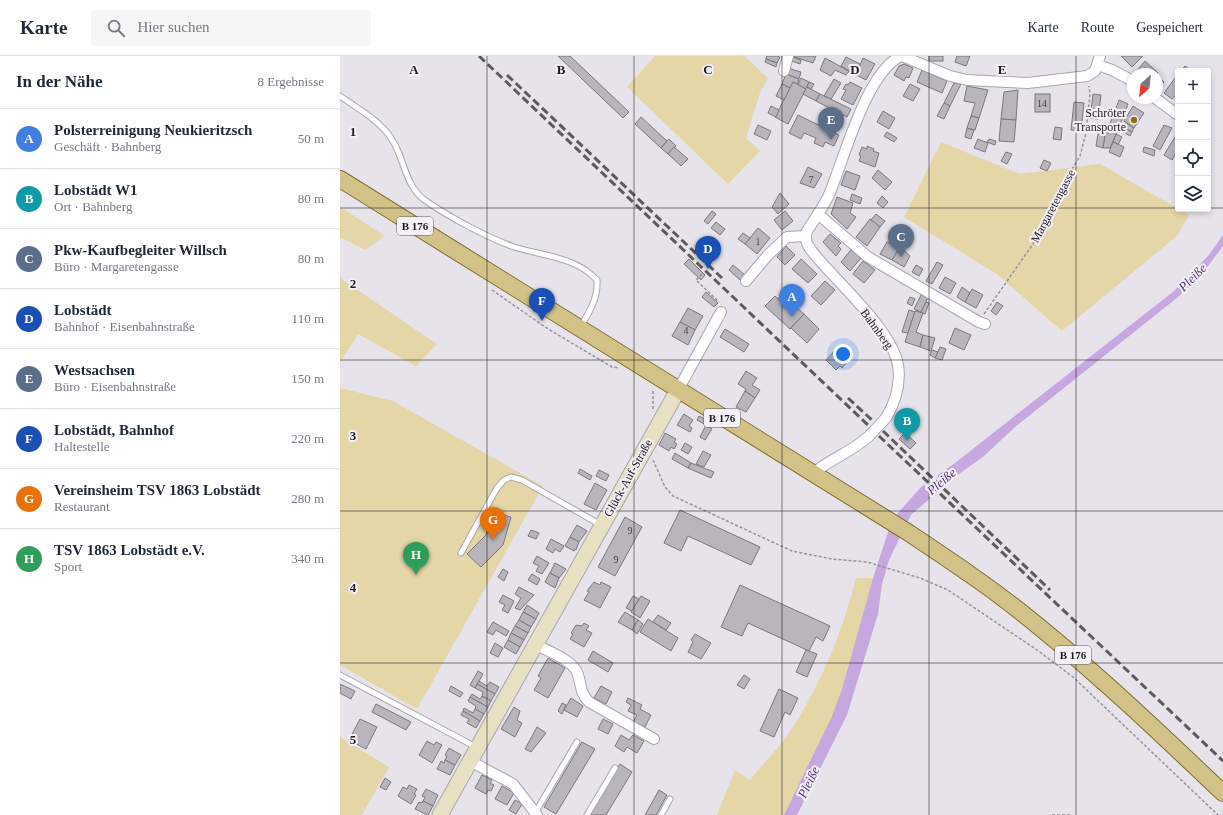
<!DOCTYPE html>
<html lang="de">
<meta charset="utf-8">
<style>
:root{--surface:#fff;--page:#f6f6f7;--text:#1f2937;--muted:#747a83;--line:#e0e1e3;--accent:#ea580c}
body{margin:0;font-family:"Times New Roman",serif;background:var(--page);color:var(--text)}
.controls{position:absolute;right:12px;top:12px;display:grid;overflow:hidden;border-radius:4px;box-shadow:0 2px 6px #0003}
.controls button{width:36px;height:36px;display:grid;place-items:center;padding:0;border:0;border-bottom:1px solid var(--line);background:var(--surface);color:var(--text);font:20px sans-serif}
.compass{position:absolute;left:787px;top:12px;width:36px;height:36px;border-radius:50%;background:var(--surface);box-shadow:0 2px 6px #0003;rotate:207deg}
.you{position:absolute;left:503px;top:298px;width:14px;height:14px;margin:-10px;border:3px solid #fff;border-radius:50%;background:#1a73e8;box-shadow:0 0 0 6px #1a73e833}
.badge{display:grid;place-items:center;width:26px;height:26px;border-radius:50%;background:var(--accent);color:#fff;font-size:13px;font-weight:700}
.pin{position:absolute;translate:-50% -33px;filter:drop-shadow(0 1px 2px #0008)}
.pin::after{content:'';position:absolute;top:21px;width:14px;height:12px;background:inherit;clip-path:polygon(0 0,100% 0,50% 100%)}
.list{margin:0;padding:0;list-style:none}
h2{display:flex;justify-content:space-between;align-items:center;height:52px;margin:0;padding:0 16px;font-size:17px}
h2 small{font-size:13px;font-weight:400;color:var(--muted)}
.list li{display:grid;grid-template-columns:26px 1fr auto;gap:12px;align-items:center;box-sizing:border-box;height:60px;padding:0 16px;border-top:1px solid var(--line)}
.list b{display:block;font-size:15px;white-space:nowrap}
.list p{margin:0;font-size:13px;white-space:nowrap;color:var(--muted)}
.list em{font-size:13px;font-style:normal;color:var(--muted)}
.icon{flex:none;width:22px;height:22px;fill:none;stroke:currentColor;stroke-width:2;stroke-linecap:round;stroke-linejoin:round}
.map{position:relative;flex:none;width:883px;height:759px;overflow:hidden}
header{display:flex;align-items:center;gap:24px;box-sizing:border-box;height:56px;padding:0 20px;background:var(--surface);border-bottom:1px solid var(--line)}
header strong{font-size:19px}
nav{display:flex;gap:22px;margin-inline-start:auto;font-size:14px}
.search{width:280px;height:36px;background:var(--page);display:flex;align-items:center;gap:10px;box-sizing:border-box;padding:0 14px;border-radius:4px;color:var(--muted);font-size:15px}
main{display:flex}
aside{flex:1;background:var(--surface)}
.map>svg:first-child{display:block}
.green{fill:#e4d6a7}
.water{fill:#c6a7df}
.pier{fill:#e7e3eb}
.building{fill:#b9b5bc;stroke:#7b777e}
.lines{fill:none;stroke-linecap:round;stroke-linejoin:round}
.service-casing{stroke:#aaa6ae;stroke-width:7}
.minor-casing{stroke:#aaa6ae;stroke-width:12}
.secondary-casing{stroke:#aaa6ae;stroke-width:17}
.primary-casing{stroke:#7f6d2e;stroke-width:18}
.path{stroke:#959298;stroke-width:1.5;stroke-dasharray:3 2;stroke-linecap:butt}
.service{stroke:#fff;stroke-width:5}
.minor{stroke:#fff;stroke-width:10}
.secondary{stroke:#e8e0c3;stroke-width:15}
.primary{stroke:#d2c287;stroke-width:16}
.rail{stroke:#5b5a5d;stroke-width:3;stroke-dasharray:8 4;stroke-linecap:butt}
.minor-bridge-casing{stroke:#aaa6ae;stroke-width:12;stroke-linecap:butt}
.minor-bridge{stroke:#fff;stroke-width:10}
.grid{fill:none;stroke:#1c1b1d;stroke-width:1;stroke-opacity:0.55}
.poi-dot{fill:#8a7214;stroke:#f4f0f8;stroke-width:1.5}
.labels{text-anchor:middle;stroke-width:4;stroke-linejoin:round;paint-order:stroke}
.number-label{font-size:10px;fill:#434245}
.shield{fill:#f4f0f8;stroke:#5d5b5f;stroke-width:1}
.shield-label{font-size:11px;font-weight:bold;fill:#1c1b1d}
.poi-label{font-size:12px;fill:#1c1b1d;stroke:#f4f0f8;text-anchor:end}
.street-label{font-size:12px;fill:#1c1b1d;stroke:#f4f0f8}
.water-label{font-size:13px;font-style:italic;fill:#593275;stroke:#f4f0f8}
.grid-label{font-size:13px;text-anchor:middle;font-weight:bold;fill:#1c1b1d;stroke:#f4f0f8;stroke-width:4;stroke-linejoin:round;paint-order:stroke}
</style>
<header>
<strong>Karte</strong>
<div class="search"><svg class="icon" aria-label="search" viewBox="0 0 24 24"><circle cx="10" cy="10" r="6"/><path d="M15 15l6 6"/></svg>Hier suchen</div>
<nav><a>Karte</a><a>Route</a><a>Gespeichert</a></nav>
</header>
<main>
<aside>
<h2>In der Nähe<small>8 Ergebnisse</small></h2>
<ul class="list">
<li><span class="badge" style="background:#3f7fe0">A</span><div><b>Polsterreinigung Neukieritzsch</b><p>Geschäft · Bahnberg</p></div><em>50 m</em></li>
<li><span class="badge" style="background:#0f9aa8">B</span><div><b>Lobstädt W1</b><p>Ort · Bahnberg</p></div><em>80 m</em></li>
<li><span class="badge" style="background:#5c6f8a">C</span><div><b>Pkw-Kaufbegleiter Willsch</b><p>Büro · Margaretengasse</p></div><em>80 m</em></li>
<li><span class="badge" style="background:#1a4fb4">D</span><div><b>Lobstädt</b><p>Bahnhof · Eisenbahnstraße</p></div><em>110 m</em></li>
<li><span class="badge" style="background:#5c6f8a">E</span><div><b>Westsachsen</b><p>Büro · Eisenbahnstraße</p></div><em>150 m</em></li>
<li><span class="badge" style="background:#1a4fb4">F</span><div><b>Lobstädt, Bahnhof</b><p>Haltestelle</p></div><em>220 m</em></li>
<li><span class="badge" style="background:#e8710a">G</span><div><b>Vereinsheim TSV 1863 Lobstädt</b><p>Restaurant</p></div><em>280 m</em></li>
<li><span class="badge" style="background:#2e9e5b">H</span><div><b>TSV 1863 Lobstädt e.V.</b><p>Sport</p></div><em>340 m</em></li>
</ul>
</aside>
<div class="map">
<svg width="883" height="759" viewBox="0 0 883 759">
<rect width="100%" height="100%" fill="#e7e3eb"/>
<g class="green">
<polygon points="315,0 404,0 428,22 420,37 406,82 420,95 388,128 287,31"/>
<polygon points="601,86 680,118 760,108 849,159 838,179 722,275 657,218 564,161"/>
<polygon points="0,151 45,180 25,194 0,181"/>
<polygon points="0,222 97,288 76,310 18,278 0,306"/>
<polygon points="0,332 53,345 203,430 77,653 0,609"/>
<path d="M 516,522 L 533,522 L 502,633 L 492,660 L 444,759 L 377,759 L 395,714 L 410,724 C 424,706 441,690 453,671 C 482,626 503,574 516,522 Z"/>
<polygon points="0,681 49,711 22,759 0,759"/>
</g>
<polygon class="water" points="883,179 883,190 859,222 838,241 675,371 644,400 616,420 571,459 549,504 542,528 538,558 507,659 457,759 444,759 492,660 502,633 533,522 549,473 558,457 581,431 615,407 834,235 868,200"/>
<polygon class="pier" points="595,418 608,430 597,441 582,427"/>
<g class="building">
<polygon points="218,0 230,0 289,56 283,62"/>
<polygon points="427,0 437,0 440,1 437,7 426,3"/>
<polygon points="451,0 476,0 473,7"/>
<rect x="589" y="0" width="14" height="5"/>
<polygon points="617,0 630,0 626,10 615,6"/>
<polygon points="781,0 803,0 792,11"/>
<polygon points="453,1 461,4 460,8 452,5"/>
<polygon points="506,1 520,8 516,19 501,10"/>
<polygon points="485,2 516,19 516,20 508,16 506,19 495,14 491,20 480,14"/>
<polygon points="523,2 535,8 526,24 516,19"/>
<polygon points="426,3 437,7 436,11 425,6"/>
<polygon points="805,5 818,17 817,18 800,18 797,15"/>
<polygon points="564,8 573,12 569,22 566,21 564,25 554,19 559,10"/>
<polygon points="845,10 851,15 841,15"/>
<polygon points="448,12 461,16 459,23 446,18"/>
<polygon points="582,14 607,25 602,37 577,26"/>
<polygon points="446,18 459,23 457,29 453,26 450,32 442,28"/>
<polygon points="838,18 838,37 832,43 824,37"/>
<polygon points="817,19 824,26 818,33 817,33"/>
<polygon points="461,22 469,26 466,33 458,29"/>
<polygon points="494,23 501,27 491,43 484,40"/>
<polygon points="453,26 466,33 448,68 435,61"/>
<polygon points="469,26 474,28 471,33 467,31"/>
<polygon points="510,26 522,32 513,49 501,43 506,34 503,33 506,28 508,29"/>
<polygon points="614,27 621,28 610,50 604,47"/>
<polygon points="442,28 450,32 444,44 436,40"/>
<polygon points="570,28 580,33 573,45 563,40"/>
<polygon points="627,30 648,34 639,62 631,60 635,47 624,45"/>
<polygon points="467,31 480,38 476,45 463,38"/>
<polygon points="678,34 676,64 661,63 664,36"/>
<polygon points="480,38 511,53 507,61 476,45"/>
<rect x="695" y="38" width="15" height="18"/>
<polygon points="753,38 761,39 758,63 750,62"/>
<polygon points="779,44 788,48 778,74 769,70"/>
<polygon points="734,46 744,47 741,75 731,74"/>
<polygon points="604,47 610,50 604,63 597,60"/>
<polygon points="431,50 439,54 436,61 428,57"/>
<polygon points="793,50 804,57 794,72 784,65"/>
<polygon points="543,55 555,62 549,73 537,66"/>
<polygon points="458,59 499,79 494,90 485,86 483,91 474,87 476,82 464,77 461,83 449,77"/>
<polygon points="631,60 639,62 635,74 627,72"/>
<polygon points="301,61 327,85 321,92 295,68"/>
<polygon points="661,63 676,64 674,86 659,85"/>
<polygon points="786,67 794,72 792,76 784,71"/>
<polygon points="418,69 431,75 427,84 414,78"/>
<polygon points="824,69 832,72 820,94 813,90"/>
<polygon points="715,71 722,72 721,84 713,83"/>
<polygon points="770,71 778,74 770,92 763,92 765,77 769,77"/>
<polygon points="627,72 634,74 631,83 625,81"/>
<polygon points="784,72 792,76 790,80 782,75"/>
<polygon points="547,76 557,82 554,86 544,80"/>
<polygon points="838,76 838,90 836,94 837,95 832,104 824,99"/>
<polygon points="758,78 765,79 763,92 756,90"/>
<polygon points="776,78 782,81 778,89 773,86"/>
<polygon points="329,83 336,90 328,98 321,92"/>
<polygon points="638,83 648,87 645,96 634,92"/>
<polygon points="649,83 656,85 655,89 647,86"/>
<polygon points="773,86 784,91 780,101 769,96"/>
<polygon points="527,90 534,93 533,95 539,97 535,111 519,105 521,100 519,99 522,91 527,93"/>
<polygon points="334,91 348,103 341,110 328,98"/>
<polygon points="804,91 815,94 814,100 803,96"/>
<polygon points="666,96 672,98 667,108 661,105"/>
<polygon points="704,104 711,107 707,115 700,112"/>
<polygon points="468,111 482,118 474,132 460,127"/>
<polygon points="538,114 552,126 545,134 532,122"/>
<polygon points="506,115 520,120 515,134 501,129"/>
<polygon points="440,137 449,148 438,158 432,151"/>
<polygon points="512,138 522,142 520,148 510,144"/>
<polygon points="542,140 548,146 543,152 537,147"/>
<polygon points="497,141 513,147 510,157 516,161 507,173 491,158"/>
<polygon points="372,155 376,158 368,168 364,165"/>
<polygon points="445,155 453,165 442,174 434,164"/>
<polygon points="536,158 545,165 540,171 531,164"/>
<polygon points="530,163 540,171 527,190 516,181"/>
<polygon points="376,166 385,173 380,179 371,172"/>
<polygon points="418,172 430,182 417,198 405,188"/>
<polygon points="403,177 410,182 405,188 398,183"/>
<polygon points="490,178 501,187 498,190 501,193 496,200 483,186"/>
<polygon points="547,186 560,191 552,204 540,198"/>
<polygon points="446,190 455,199 445,209 437,201"/>
<polygon points="560,191 570,200 564,211 552,204"/>
<polygon points="511,194 521,202 510,215 501,206"/>
<polygon points="349,203 365,219 361,224 344,208"/>
<polygon points="461,203 477,218 468,227 452,213"/>
<polygon points="523,205 535,214 524,227 513,218"/>
<polygon points="597,206 603,209 592,228 586,225"/>
<polygon points="393,209 405,219 400,224 389,214"/>
<polygon points="576,209 583,213 579,220 572,216"/>
<polygon points="605,221 616,227 610,238 599,232"/>
<polygon points="485,225 495,234 481,249 471,240"/>
<polygon points="622,231 630,237 625,246 617,241"/>
<polygon points="632,233 643,239 636,252 625,246"/>
<polygon points="366,236 378,247 374,251 362,241"/>
<polygon points="582,237 589,240 581,256 574,253"/>
<polygon points="442,238 464,258 450,273 425,250 435,240 438,243"/>
<polygon points="570,241 575,243 572,250 567,247"/>
<polygon points="586,246 589,247 585,258 581,256"/>
<polygon points="657,246 663,250 656,259 651,255"/>
<polygon points="348,252 363,260 355,274 340,266"/>
<polygon points="569,254 575,256 568,277 562,276"/>
<polygon points="575,255 583,257 576,276 583,279 580,291 565,286"/>
<polygon points="464,258 479,273 467,287 451,272"/>
<polygon points="340,266 355,274 348,289 332,280"/>
<polygon points="615,272 631,279 624,294 609,287"/>
<polygon points="385,273 409,288 404,296 380,281"/>
<polygon points="583,279 595,282 591,295 580,291"/>
<polygon points="600,291 606,293 602,304 595,302"/>
<polygon points="497,292 509,304 502,312 500,310 496,314 486,304"/>
<polygon points="592,294 598,296 595,302 590,299"/>
<polygon points="406,315 417,322 412,329 420,334 415,342 405,335 406,333 398,328"/>
<polygon points="405,335 415,342 406,356 396,351"/>
<polygon points="344,358 353,364 349,370 352,372 350,376 337,369"/>
<polygon points="359,360 370,366 367,370 372,373 365,384 360,381 366,369 357,364"/>
<polygon points="325,377 336,383 334,386 337,388 334,393 331,391 329,395 319,389"/>
<polygon points="565,377 576,387 570,393 559,383"/>
<polygon points="345,387 352,391 348,398 341,394"/>
<polygon points="363,395 371,399 364,411 356,408"/>
<polygon points="335,397 351,407 348,412 332,403"/>
<polygon points="351,407 374,416 371,422 348,412"/>
<polygon points="240,413 252,420 250,424 238,417"/>
<polygon points="259,414 269,419 266,425 256,420"/>
<polygon points="255,427 267,434 256,454 244,448"/>
<polygon points="340,454 420,491 411,509 348,480 341,495 324,487"/>
<polygon points="152,456 171,461 163,489 141,511 127,498 146,479"/>
<polygon points="285,461 302,471 275,520 258,511"/>
<polygon points="237,469 247,475 239,486 230,481"/>
<polygon points="191,474 199,477 196,483 188,480"/>
<polygon points="230,481 239,486 236,494 235,493 234,495 225,490"/>
<polygon points="211,483 224,490 220,496 215,493 213,497 206,493"/>
<polygon points="197,500 209,507 202,518 196,515 199,510 193,507"/>
<polygon points="215,507 226,513 219,522 210,517"/>
<polygon points="163,513 168,516 164,525 158,521"/>
<polygon points="210,517 219,522 215,532 205,526"/>
<polygon points="192,518 200,523 197,529 188,524"/>
<polygon points="254,526 260,529 261,526 271,531 260,552 244,544 249,536 247,535"/>
<polygon points="400,529 490,570 483,585 476,581 469,595 408,567 402,580 381,571"/>
<polygon points="179,531 194,539 180,554 175,552 181,542 175,538"/>
<polygon points="163,539 174,545 168,557 162,554 165,549 159,546"/>
<polygon points="293,540 299,543 292,555 286,552"/>
<polygon points="301,540 310,545 300,562 291,556"/>
<polygon points="187,549 199,557 196,563 183,556"/>
<polygon points="183,556 196,563 191,571 179,564"/>
<polygon points="285,556 298,564 292,574 278,566"/>
<polygon points="318,559 331,567 326,574 313,566"/>
<polygon points="308,563 338,582 331,595 300,576"/>
<polygon points="179,564 191,571 188,577 175,570"/>
<polygon points="298,564 303,568 297,578 292,574"/>
<polygon points="153,566 169,575 166,580 156,574 153,579 147,576"/>
<polygon points="244,567 249,570 246,574 252,577 244,591 230,583 233,578 231,577 236,569 242,570"/>
<polygon points="175,570 188,577 184,584 171,577"/>
<polygon points="171,577 184,584 180,591 168,584"/>
<polygon points="355,578 371,587 361,603 348,596 353,586 351,584"/>
<polygon points="168,584 180,591 176,598 164,591"/>
<polygon points="155,587 163,592 158,601 150,597"/>
<polygon points="466,594 477,598 467,621 456,616"/>
<polygon points="253,595 273,607 268,616 248,604"/>
<polygon points="208,602 225,612 208,642 194,634 201,622 198,620"/>
<polygon points="138,615 143,618 135,632 130,629"/>
<polygon points="404,619 410,623 404,633 397,629"/>
<polygon points="139,625 147,630 150,626 159,631 155,638 137,628"/>
<polygon points="0,628 15,635 11,643 0,637"/>
<polygon points="137,628 155,638 151,645 142,640 143,636 135,632"/>
<polygon points="111,630 123,637 120,641 109,635"/>
<polygon points="261,630 272,636 266,648 254,642"/>
<polygon points="439,633 458,642 450,659 445,656 434,681 420,675"/>
<polygon points="132,638 140,643 142,640 151,645 148,651 130,641"/>
<polygon points="130,641 148,651 144,658 135,653 136,650 128,645"/>
<polygon points="231,642 243,650 237,661 224,654"/>
<polygon points="288,642 302,649 300,653 311,659 305,671 293,666 297,659 288,655 291,649 286,646"/>
<polygon points="222,647 226,649 222,658 218,655"/>
<polygon points="36,648 71,666 66,674 32,656"/>
<polygon points="174,651 180,655 177,664 182,667 175,681 161,673"/>
<polygon points="124,652 133,657 135,653 144,658 140,665 123,655"/>
<polygon points="123,655 140,665 136,672 127,667 129,663 121,659"/>
<polygon points="20,663 37,671 26,693 9,684"/>
<polygon points="263,663 273,668 268,678 258,673"/>
<polygon points="197,671 206,677 191,696 185,693"/>
<polygon points="281,679 289,684 293,679 304,685 297,697 287,691 284,696 275,690"/>
<polygon points="87,685 94,689 96,686 102,689 92,707 79,699"/>
<polygon points="242,686 255,693 216,758 204,751"/>
<polygon points="109,692 121,699 115,709 105,704 107,700 105,699"/>
<polygon points="105,704 115,709 110,719 97,713 101,705 104,707"/>
<polygon points="280,708 292,716 266,759 250,759"/>
<polygon points="142,719 152,724 150,727 154,729 151,735 148,734 146,738 135,732"/>
<polygon points="45,722 51,726 46,734 40,731"/>
<polygon points="69,729 77,733 74,738 76,739 71,748 58,740 63,731 67,733"/>
<polygon points="162,730 174,737 167,749 155,743"/>
<polygon points="86,733 98,739 93,750 83,745 85,741 82,740"/>
<polygon points="319,734 327,739 316,759 305,759"/>
<polygon points="175,744 182,748 176,758 169,754"/>
<polygon points="83,745 93,750 88,759 75,753 79,746 82,747"/>
</g>
<g class="lines">
<g class="service-casing">
<g id="service">
<path d="M 0,40 C 17,52 39,64 51,82 C 65,102 64,130 86,145 C 109,161 145,180 171,190 C 201,200 235,200 257,224 C 258,242 250,255 241,270"/>
<polyline points="121,497 157,432 164,424 171,421 182,424 261,469"/>
<polyline points="0,619 136,691"/>
<polyline points="195,757 237,686"/>
<polyline points="247,759 275,712"/>
<polyline points="321,759 330,743"/>
</g>
</g>
<g class="minor-casing">
<g id="minor">
<polyline points="562,0 610,20 627,24 688,27 747,20 755,15 760,0"/>
<polyline points="758,9 772,14 793,25"/>
<polyline points="444,15 448,0"/>
<polyline points="815,42 838,59"/>
<polyline points="478,158 528,201 639,266 645,268"/>
<polyline points="406,225 428,199 447,181 465,180"/>
<polyline points="338,334 381,256"/>
<path d="M 546,362 C 556,345 561,328 558,309 C 552,273 494,224 471,194 C 466,187 465,183 467,175 C 474,164 482,153 488,141 C 504,105 525,17 561,0"/>
<path d="M 472,418 C 490,403 512,396 529,380"/>
<path d="M 195,588 C 207,595 228,602 236,614 C 242,625 238,635 249,646 L 314,683"/>
<polyline points="130,705 173,728 197,759"/>
</g>
</g>
<g class="secondary-casing">
<polyline id="secondary" points="100,759 338,334"/>
</g>
<g class="primary-casing">
<path id="primary" d="M 0,123 L 569,477 C 611,505 653,533 692,565 C 759,619 821,678 883,737"/>
</g>
<g class="path">
<polyline points="362,218 356,224 379,246"/>
<polyline points="152,234 205,271 272,311 279,312"/>
<polyline points="644,258 693,188 713,144 740,100 746,77 750,38 749,30"/>
<polyline points="313,353 313,334"/>
<polyline points="313,404 325,431 333,440 452,495 492,503 527,506 580,522 608,534 697,594 733,621 878,759"/>
<polyline points="712,759 730,759"/>
</g>
<use href="#service" class="service"/>
<use href="#minor" class="minor"/>
<use href="#secondary" class="secondary"/>
<use href="#primary" class="primary"/>
<g class="rail">
<polyline points="139,0 529,370"/>
<polyline points="167,19 382,222"/>
<polyline points="508,342 533,365"/>
<polyline points="543,375 710,534"/>
<polyline points="539,380 883,705"/>
</g>
<g class="minor-bridge-casing">
<polyline id="minor-bridge" points="529,380 546,362"/>
</g>
<use href="#minor-bridge" class="minor-bridge"/>
</g>
<path class="grid" d="M 147,0 L 147,759M 294,0 L 294,759M 442,0 L 442,759M 589,0 L 589,759M 736,0 L 736,759M 0,152 L 838,152M 868,152 L 883,152M 0,304 L 883,304M 0,455 L 883,455M 0,607 L 883,607"/>
<circle class="poi-dot" cx="794" cy="64" r="4"/>
<g class="labels">
<g class="number-label">
<text x="702" y="51">14</text>
<text x="471" y="127">7</text>
<text x="418" y="189">1</text>
<text x="346" y="278">4</text>
<text x="290" y="478">9</text>
<text x="276" y="507">9</text>
</g>
<g class="shield">
<rect x="57" y="161" width="36" height="18" rx="3"/>
<rect x="364" y="353" width="36" height="18" rx="3"/>
<rect x="715" y="590" width="36" height="18" rx="3"/>
</g>
<g class="shield-label">
<text x="75" y="174">B 176</text>
<text x="382" y="366">B 176</text>
<text x="733" y="603">B 176</text>
</g>
<g class="poi-label">
<text x="786" y="61">Schröter<tspan x="786" dy="14">Transporte</tspan></text>
</g>
<g class="street-label">
<text transform="translate(713 150) rotate(-62)" y="4">Margaretengasse</text>
<text transform="translate(537 273) rotate(54)" y="4">Bahnberg</text>
<text transform="translate(288 422) rotate(-61)" y="4">Glück-Auf-Straße</text>
</g>
<g class="water-label">
<text transform="translate(852 221) rotate(-45)" y="5">Pleiße</text>
<text transform="translate(601 425) rotate(-40)" y="5">Pleiße</text>
<text transform="translate(468 726) rotate(-64)" y="5">Pleiße</text>
</g>
</g>
<g class="grid-label">
<text x="74" y="18">A</text>
<text x="221" y="18">B</text>
<text x="368" y="18">C</text>
<text x="515" y="18">D</text>
<text x="662" y="18">E</text>
<text x="13" y="80">1</text>
<text x="13" y="232">2</text>
<text x="13" y="384">3</text>
<text x="13" y="536">4</text>
<text x="13" y="688">5</text>
</g>
</svg>
<div class="controls">
<button>+</button>
<button>−</button>
<button><svg class="icon" aria-label="locate" viewBox="0 0 24 24"><circle cx="12" cy="12" r="6"/><path d="M12 2v4M12 18v4M2 12h4M18 12h4"/></svg></button>
<button><svg class="icon" aria-label="layers" viewBox="0 0 24 24"><path d="M12 4l9 5-9 5-9-5zM3 14l9 5 9-5"/></svg></button>
</div>
<svg class="compass" viewBox="-18 -18 36 36"><path d="M0-13l5 13h-10z" fill="#e53935"/><path d="M0 13l5-13h-10z" fill="#747a83"/></svg>
<div class="you"></div>
<div class="pin badge" style="left:452px;top:261px;background:#3f7fe0">A</div>
<div class="pin badge" style="left:567px;top:385px;background:#0f9aa8">B</div>
<div class="pin badge" style="left:561px;top:201px;background:#5c6f8a">C</div>
<div class="pin badge" style="left:368px;top:213px;background:#1a4fb4">D</div>
<div class="pin badge" style="left:491px;top:84px;background:#5c6f8a">E</div>
<div class="pin badge" style="left:202px;top:265px;background:#1a4fb4">F</div>
<div class="pin badge" style="left:153px;top:484px;background:#e8710a">G</div>
<div class="pin badge" style="left:76px;top:519px;background:#2e9e5b">H</div>
</div>
</main>
